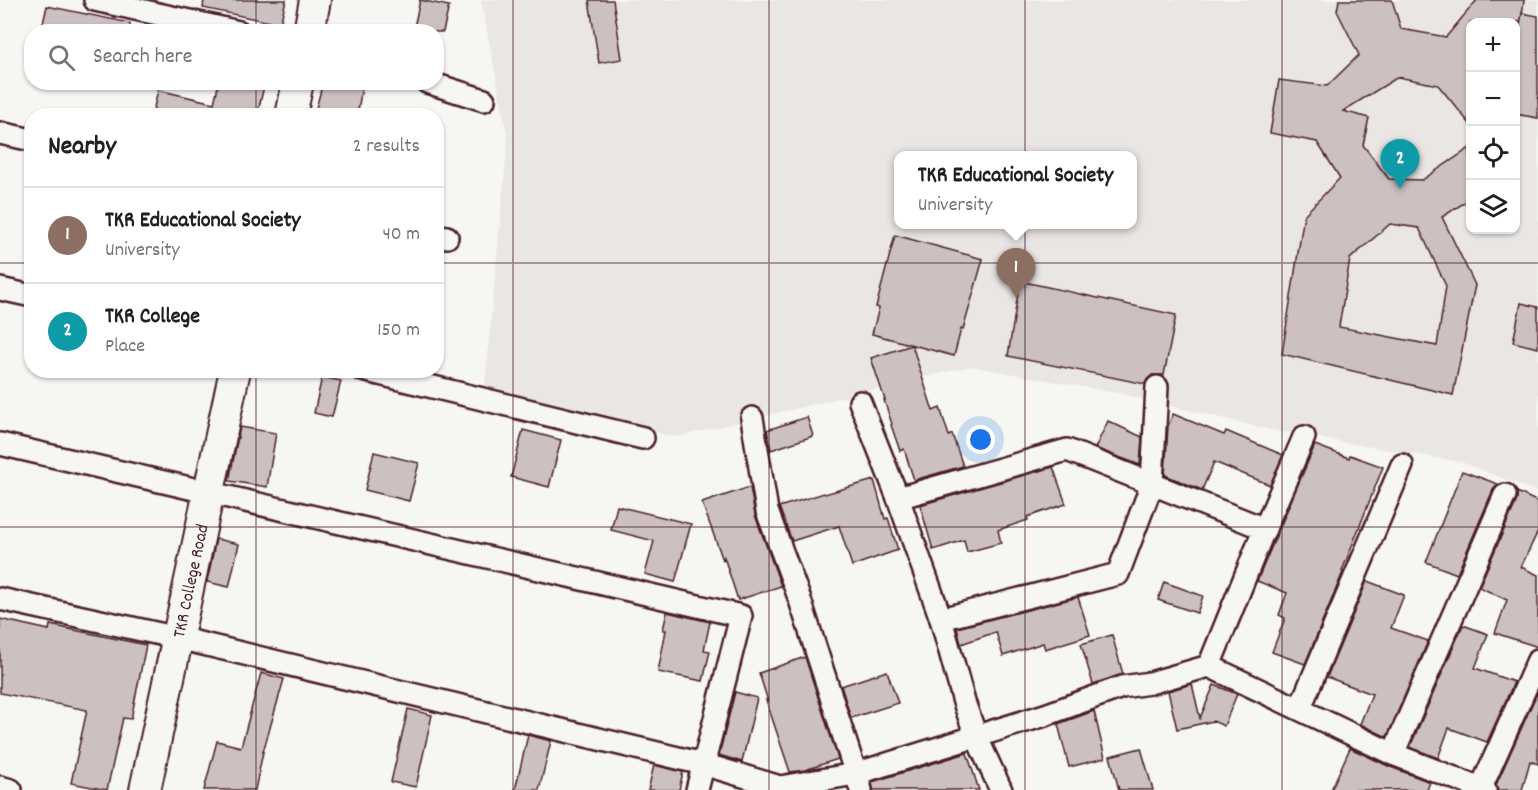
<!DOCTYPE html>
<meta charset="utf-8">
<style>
:root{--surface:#fff;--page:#f6f6f6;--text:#202124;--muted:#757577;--line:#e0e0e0;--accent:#0b8043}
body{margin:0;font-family:Dekko,sans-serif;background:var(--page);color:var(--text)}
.controls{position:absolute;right:18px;top:18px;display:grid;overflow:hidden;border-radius:12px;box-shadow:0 2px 4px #0004}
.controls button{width:54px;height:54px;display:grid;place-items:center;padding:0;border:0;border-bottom:2px solid var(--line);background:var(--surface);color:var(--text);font:30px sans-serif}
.you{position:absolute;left:981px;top:440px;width:21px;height:21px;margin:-15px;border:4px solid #fff;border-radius:50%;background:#1a73e8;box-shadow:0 0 0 9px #1a73e833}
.badge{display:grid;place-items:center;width:39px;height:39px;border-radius:50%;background:var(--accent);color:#fff;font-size:20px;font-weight:700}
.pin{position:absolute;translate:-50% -50px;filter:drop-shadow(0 2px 3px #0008)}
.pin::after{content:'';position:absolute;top:32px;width:21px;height:18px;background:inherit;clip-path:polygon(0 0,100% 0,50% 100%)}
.popup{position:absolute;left:894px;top:151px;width:243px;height:78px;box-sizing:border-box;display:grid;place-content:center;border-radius:12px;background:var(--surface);filter:drop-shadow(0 2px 4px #0005);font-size:20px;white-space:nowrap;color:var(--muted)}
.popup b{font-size:22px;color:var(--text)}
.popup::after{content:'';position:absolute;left:50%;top:100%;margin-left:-12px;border:12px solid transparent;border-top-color:var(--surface)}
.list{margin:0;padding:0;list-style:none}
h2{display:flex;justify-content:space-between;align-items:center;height:78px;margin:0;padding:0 24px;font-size:26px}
h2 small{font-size:20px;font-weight:400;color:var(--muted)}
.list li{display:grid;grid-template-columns:39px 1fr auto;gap:18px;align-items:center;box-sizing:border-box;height:96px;padding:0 24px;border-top:2px solid var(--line)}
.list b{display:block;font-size:22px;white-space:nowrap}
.list p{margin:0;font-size:20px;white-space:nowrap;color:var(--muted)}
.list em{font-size:20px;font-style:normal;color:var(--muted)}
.icon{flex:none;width:33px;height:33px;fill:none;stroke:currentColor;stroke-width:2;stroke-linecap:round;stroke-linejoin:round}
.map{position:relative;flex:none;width:1538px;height:790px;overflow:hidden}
.search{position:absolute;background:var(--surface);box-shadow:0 2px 4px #0004;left:24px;top:24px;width:420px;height:66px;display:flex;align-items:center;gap:15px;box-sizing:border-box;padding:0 21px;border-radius:24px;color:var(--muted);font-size:22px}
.panel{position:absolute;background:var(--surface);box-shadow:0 2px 4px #0004;left:24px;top:108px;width:420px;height:270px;border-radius:24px}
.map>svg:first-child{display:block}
.built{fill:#e9e6e3;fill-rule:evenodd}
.building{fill:#ccc1c0;stroke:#4a1f2b;stroke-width:1.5;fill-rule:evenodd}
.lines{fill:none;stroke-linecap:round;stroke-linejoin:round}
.street-casing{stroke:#4a1f2b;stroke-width:26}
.secondary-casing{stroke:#4a1f2b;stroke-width:34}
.street{stroke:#f6f6f2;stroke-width:21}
.secondary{stroke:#f6f6f2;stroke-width:30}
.grid{fill:none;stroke:#4a1f2b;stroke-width:1.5;stroke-opacity:0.55}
.labels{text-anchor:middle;stroke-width:5;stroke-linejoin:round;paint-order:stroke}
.street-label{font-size:18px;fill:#4a1f2b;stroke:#f6f6f2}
</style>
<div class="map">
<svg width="1538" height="790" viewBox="0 0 1538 790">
<rect width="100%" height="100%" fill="#f6f6f2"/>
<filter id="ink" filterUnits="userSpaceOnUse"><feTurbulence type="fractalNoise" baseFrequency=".0167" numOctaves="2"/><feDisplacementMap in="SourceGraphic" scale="12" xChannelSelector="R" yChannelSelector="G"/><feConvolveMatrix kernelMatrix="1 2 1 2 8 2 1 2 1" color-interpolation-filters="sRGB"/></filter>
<g filter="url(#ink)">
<path class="built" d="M 481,0 L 1538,0 L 1538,492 L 1461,462 L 1271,430 L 1122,394 L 971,366 L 677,437 L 484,396 L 508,138 ZM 1470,22 L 1516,22 L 1516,230 L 1470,230 ZM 899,156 L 1133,156 L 1133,224 L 899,224 Z"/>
<g class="building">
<polygon points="204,0 286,0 280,24 203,8"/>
<polygon points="420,0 449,6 443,32 413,32"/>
<polygon points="589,0 613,0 622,59 599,63"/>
<path d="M 1339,0 L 1392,0 L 1401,29 L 1446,37 L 1477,0 L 1524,0 L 1521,22 L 1470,22 L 1470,124 L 1438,85 L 1398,77 L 1343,111 L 1369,118 L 1363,145 L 1389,179 L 1422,180 L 1470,148 L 1470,199 L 1442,217 L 1475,285 L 1453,395 L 1282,354 L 1304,215 L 1340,178 L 1317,142 L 1270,133 L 1279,80 L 1327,86 L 1359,55 L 1337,11 ZM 1390,224 L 1419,228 L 1446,286 L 1437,346 L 1339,327 L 1350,259 Z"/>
<polygon points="47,6 130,23 130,32 41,32"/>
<polygon points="1522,13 1538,16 1538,118 1515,114 1515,57"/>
<polygon points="219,82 265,82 257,116 152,116 158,90 214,103"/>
<polygon points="323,82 363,82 357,116 314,116"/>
<polygon points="895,235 983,259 963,330 961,329 954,356 872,334 879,308 876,307"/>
<polygon points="1020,281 1176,315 1164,375 1152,375 1147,380 1145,384 1008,356"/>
<polygon points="1521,303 1538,307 1538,348 1513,342"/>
<polygon points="912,345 933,411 940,408 949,436 952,434 963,466 914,480 904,449 900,451 891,425 892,424 884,400 885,400 871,358"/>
<polygon points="322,377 341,381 332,417 314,413"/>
<polygon points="1173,414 1224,435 1226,431 1283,455 1270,485 1214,462 1202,490 1165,475 1168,426"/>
<polygon points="807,417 813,436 771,450 767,430"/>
<polygon points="1108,421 1142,437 1140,465 1095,448"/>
<polygon points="240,427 276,433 267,487 229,481"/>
<polygon points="523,430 561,440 549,487 511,477"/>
<polygon points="1315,445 1349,458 1350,455 1383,467 1342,571 1343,572 1305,664 1272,652 1285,618 1279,615 1287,593 1257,581"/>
<polygon points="374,452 419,463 409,501 365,490"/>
<polygon points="1053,467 1066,504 1027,517 1028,520 998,530 1001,543 967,552 964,540 933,550 920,505"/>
<polygon points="1462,471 1498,484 1493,490 1457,574 1426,562"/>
<polygon points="874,480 885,519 888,518 898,550 852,566 839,526 792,541 779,507 824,493 825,494"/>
<polygon points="750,487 755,515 781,586 738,600 724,557 723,560 702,503"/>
<polygon points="1517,492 1538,502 1538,531 1521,567 1538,575 1538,647 1495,633 1507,600 1479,587 1517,500"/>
<polygon points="617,506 691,524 675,582 645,574 654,541 611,530"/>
<polygon points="216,539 239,544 229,587 207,582"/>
<polygon points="1367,581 1404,595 1391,628 1428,641 1387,737 1360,724 1372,694 1327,677"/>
<polygon points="1164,582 1203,596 1197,613 1158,600"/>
<polygon points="1078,597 1090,635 1045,649 1043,643 1003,656 996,632 961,644 957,628"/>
<polygon points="667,612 710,622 704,650 710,651 703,681 658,672 666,630 663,630"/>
<polygon points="0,619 49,630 50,625 146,645 131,719 123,718 107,790 71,783 87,710 0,693"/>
<polygon points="1463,625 1488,634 1475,668 1514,682 1487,742 1449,728 1438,758 1410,747"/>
<polygon points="1112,635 1123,674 1093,684 1081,644"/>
<polygon points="805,657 838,759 805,770 790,772 766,700 768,701 759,673"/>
<polygon points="887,671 898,703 851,718 841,686"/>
<polygon points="261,673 284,679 263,752 255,790 204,790 217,741 241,747"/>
<polygon points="1192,684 1200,718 1214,685 1237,694 1224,726 1213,721 1177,729 1168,691"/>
<polygon points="1538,691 1538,764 1530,761 1522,790 1497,790 1496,785"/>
<polygon points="735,692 757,698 742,762 719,755"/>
<polygon points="408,709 432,715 416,787 391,782"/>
<polygon points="1094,711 1105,758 1069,767 1058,724"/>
<polygon points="528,735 551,741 539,790 515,790"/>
<polygon points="1141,748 1153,790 1119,790 1110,756"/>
<polygon points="1350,748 1388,766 1430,782 1427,790 1331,790"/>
<polygon points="967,753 979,790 873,790 872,782"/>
<polygon points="654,765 683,772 679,790 648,790"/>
</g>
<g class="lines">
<g class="street-casing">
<g id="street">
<polyline points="95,0 239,32"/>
<polyline points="427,82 484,100"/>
<polyline points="0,133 32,140"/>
<polyline points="436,235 447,237"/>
<polyline points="0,289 32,296"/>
<polyline points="363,370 643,438"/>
<polyline points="860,402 898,498 941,619 964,702 976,736 1001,790"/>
<polyline points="752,418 767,511 800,600 861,790"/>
<polyline points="0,444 741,616 697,790"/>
<polyline points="898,498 1067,450 1265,529"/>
<polyline points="0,599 178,638 703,764 780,787 855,774 1045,715 1122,687 1150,683 1209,666 1393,754 1485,790"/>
<polyline points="941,619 1118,574 1152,484 1157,387"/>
<polyline points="1209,666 1262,535 1304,437"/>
<polyline points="1300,708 1402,465"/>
<polyline points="1393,754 1505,495"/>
<polyline points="0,787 11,790"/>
<polyline points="1481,788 1538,660"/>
</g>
</g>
<g class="secondary-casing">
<g id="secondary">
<polyline points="309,32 315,0"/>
<polyline points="291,116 298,82"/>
<path id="s1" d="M 145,790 L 235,370"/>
</g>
</g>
<use href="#street" class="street"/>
<use href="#secondary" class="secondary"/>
</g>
</g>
<path class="grid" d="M 256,0 L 256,32M 513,0 L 513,790M 769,0 L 769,790M 1025,0 L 1025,790M 1282,0 L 1282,790M 256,82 L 256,116M 0,263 L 32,263M 436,263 L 1538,263M 256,370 L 256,790M 0,527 L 1538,527"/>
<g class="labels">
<g class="street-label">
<text dy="6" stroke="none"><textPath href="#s1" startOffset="214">TKR College Road</textPath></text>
</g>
</g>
</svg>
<div class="controls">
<button>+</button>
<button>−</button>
<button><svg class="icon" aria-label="locate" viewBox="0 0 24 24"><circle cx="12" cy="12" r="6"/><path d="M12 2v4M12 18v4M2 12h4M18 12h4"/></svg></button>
<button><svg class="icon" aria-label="layers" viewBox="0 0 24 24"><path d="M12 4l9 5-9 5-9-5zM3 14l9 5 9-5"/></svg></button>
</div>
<div class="you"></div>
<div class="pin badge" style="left:1016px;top:298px;background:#8d6e63">1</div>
<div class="popup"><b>TKR Educational Society</b>University</div>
<div class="pin badge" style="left:1400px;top:189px;background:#0f9aa8">2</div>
<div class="search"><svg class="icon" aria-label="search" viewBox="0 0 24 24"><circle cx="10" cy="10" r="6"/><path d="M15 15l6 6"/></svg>Search here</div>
<section class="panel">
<h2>Nearby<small>2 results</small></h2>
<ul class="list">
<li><span class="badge" style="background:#8d6e63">1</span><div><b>TKR Educational Society</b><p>University</p></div><em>40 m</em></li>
<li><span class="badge" style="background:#0f9aa8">2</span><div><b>TKR College</b><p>Place</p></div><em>150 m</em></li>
</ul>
</section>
</div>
